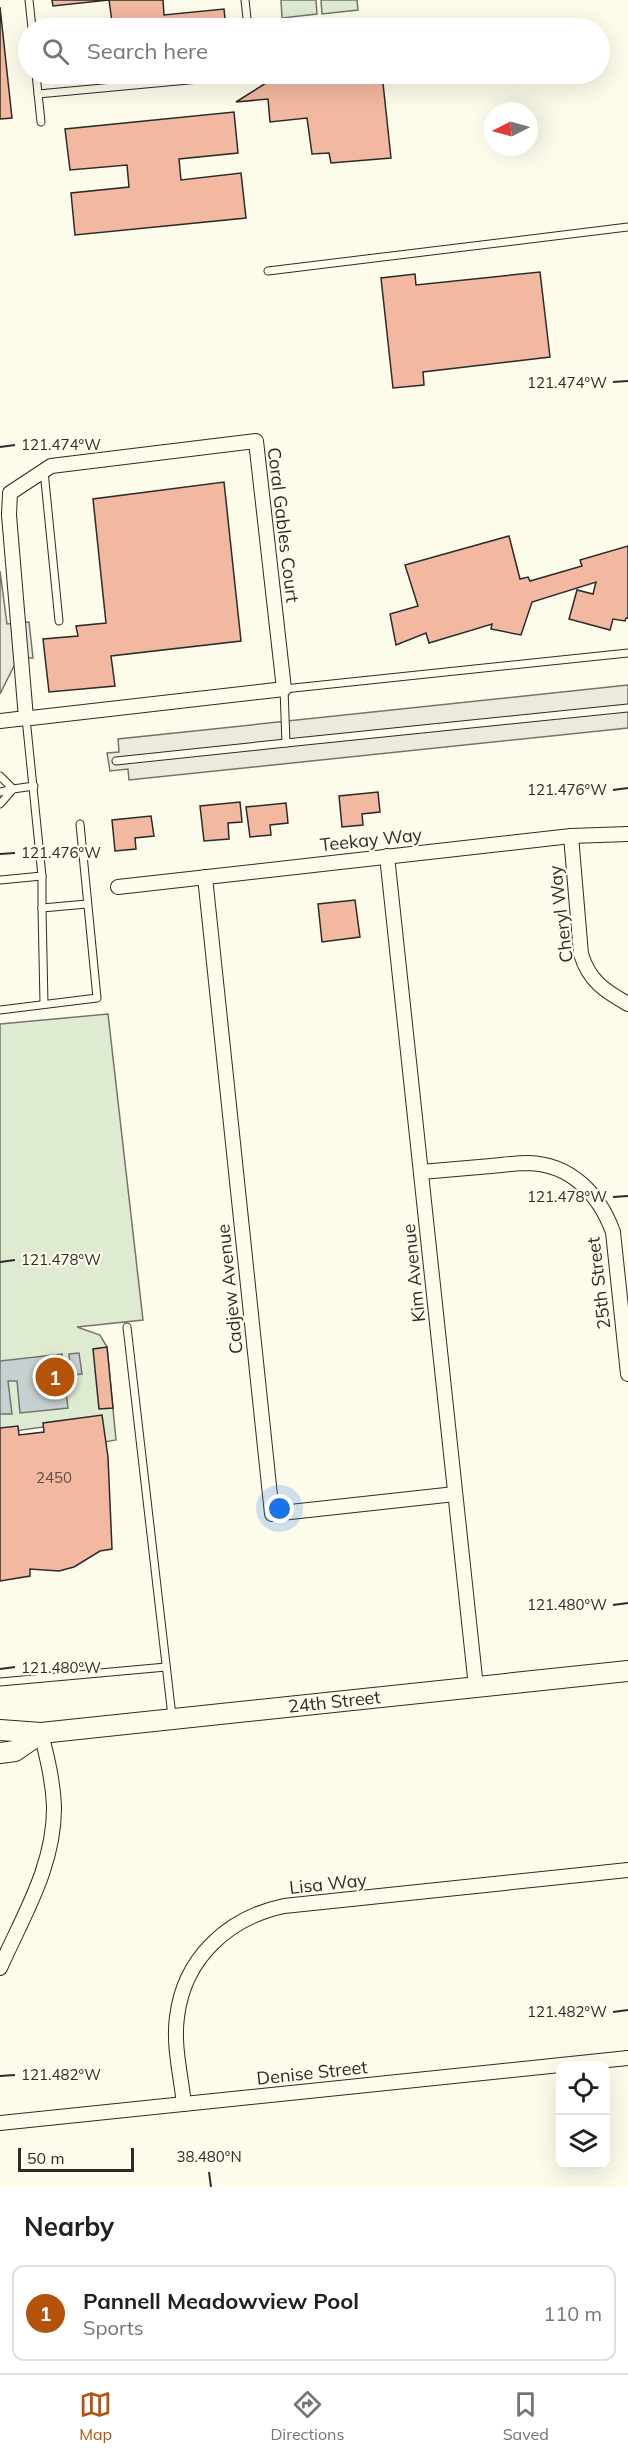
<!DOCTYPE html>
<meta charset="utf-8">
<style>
:root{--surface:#fff;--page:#f2f2f2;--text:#202124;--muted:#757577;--line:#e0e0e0;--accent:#b45309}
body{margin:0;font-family:Mulish,sans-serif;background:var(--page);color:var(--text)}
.controls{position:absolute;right:18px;bottom:18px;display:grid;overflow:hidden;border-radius:12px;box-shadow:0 6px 24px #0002}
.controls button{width:54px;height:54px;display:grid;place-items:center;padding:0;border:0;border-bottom:2px solid var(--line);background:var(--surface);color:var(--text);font:30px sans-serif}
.compass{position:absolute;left:484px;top:102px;width:54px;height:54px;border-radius:50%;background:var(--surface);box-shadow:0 6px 24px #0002;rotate:264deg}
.scale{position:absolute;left:18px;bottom:15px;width:116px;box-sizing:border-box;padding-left:6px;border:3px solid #2b2b2b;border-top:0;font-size:16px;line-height:21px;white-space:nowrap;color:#2b2b2b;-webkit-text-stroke:4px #fdfbea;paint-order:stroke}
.you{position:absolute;left:280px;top:1509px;width:21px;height:21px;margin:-15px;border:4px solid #fff;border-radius:50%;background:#1a73e8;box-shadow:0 0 0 9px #1a73e833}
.badge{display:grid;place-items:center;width:39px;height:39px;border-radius:50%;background:var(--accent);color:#fff;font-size:20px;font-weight:700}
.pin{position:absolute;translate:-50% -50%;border:3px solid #fff;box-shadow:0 2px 6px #0006}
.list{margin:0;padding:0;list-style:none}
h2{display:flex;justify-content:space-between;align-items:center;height:78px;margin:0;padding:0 24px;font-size:26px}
h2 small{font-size:20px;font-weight:400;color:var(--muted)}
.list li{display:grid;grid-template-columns:39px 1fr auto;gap:18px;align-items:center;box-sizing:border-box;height:96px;margin:0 12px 12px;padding:0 12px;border:2px solid var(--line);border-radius:12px}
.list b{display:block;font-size:22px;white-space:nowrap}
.list p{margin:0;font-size:20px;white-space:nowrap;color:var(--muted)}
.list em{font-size:20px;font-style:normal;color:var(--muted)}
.icon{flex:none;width:33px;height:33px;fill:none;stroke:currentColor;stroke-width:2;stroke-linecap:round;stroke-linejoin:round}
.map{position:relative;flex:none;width:628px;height:2187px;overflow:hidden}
.search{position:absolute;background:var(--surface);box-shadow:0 6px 24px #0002;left:18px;right:18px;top:18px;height:66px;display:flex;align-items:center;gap:15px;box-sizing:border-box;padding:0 21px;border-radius:33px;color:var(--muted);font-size:22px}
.sheet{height:186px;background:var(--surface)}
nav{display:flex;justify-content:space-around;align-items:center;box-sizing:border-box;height:84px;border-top:2px solid var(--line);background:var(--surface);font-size:16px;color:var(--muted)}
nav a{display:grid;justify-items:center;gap:3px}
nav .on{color:var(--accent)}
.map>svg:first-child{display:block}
.green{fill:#deebd1;stroke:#74746e;stroke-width:1.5}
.parking{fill:#eceadb;stroke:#74746e;stroke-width:1.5}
.water{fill:#c7d0d0;stroke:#74746e;stroke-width:1.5}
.building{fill:#f2b8a0;stroke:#2b2b2b;stroke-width:1.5}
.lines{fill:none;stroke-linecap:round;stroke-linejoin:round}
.lane-casing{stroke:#2b2b2b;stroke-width:9}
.street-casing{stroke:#2b2b2b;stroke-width:16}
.secondary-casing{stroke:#2b2b2b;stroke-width:22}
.lane{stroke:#fdfbea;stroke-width:7}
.street{stroke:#fdfbea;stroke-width:14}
.secondary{stroke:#fdfbea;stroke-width:20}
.ticks{fill:none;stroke:#2b2b2b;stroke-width:2}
.labels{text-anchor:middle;stroke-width:4.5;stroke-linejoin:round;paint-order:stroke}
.number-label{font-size:15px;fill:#5d4e48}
.street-label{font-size:18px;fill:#2b2b2b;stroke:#fdfbea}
.ticks-label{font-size:15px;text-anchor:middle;fill:#2b2b2b;stroke:#fdfbea;stroke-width:4.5;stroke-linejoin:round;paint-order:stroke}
</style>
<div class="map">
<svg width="628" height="2187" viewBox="0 0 628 2187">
<rect width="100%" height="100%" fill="#fdfbea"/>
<g class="green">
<polygon points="281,0 316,0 317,14 282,18"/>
<polygon points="321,0 357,0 358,10 322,14"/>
<polygon points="108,1014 143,1320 77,1327 100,1335 107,1347 116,1440 105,1442 100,1419 0,1433 0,1024"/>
</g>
<g class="parking">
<polygon points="0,571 7,624 29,622 33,658 18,658 0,694"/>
<polygon points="628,685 628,728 129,780 128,769 110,771 107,753 119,752 118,739"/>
</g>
<polygon class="water" points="79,1353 82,1374 64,1376 68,1408 20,1413 17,1381 8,1381 12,1414 0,1414 0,1361 62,1354 63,1365 70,1363 69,1354"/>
<g class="building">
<polygon points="52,0 163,0 164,15 224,9 226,28 54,28 112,22 109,0 53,6"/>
<polygon points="0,7 12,118 0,119"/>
<polygon points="269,74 382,74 391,158 331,163 329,153 312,154 307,118 270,122 268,99 236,102 266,83 266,75"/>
<polygon points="234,112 238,153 179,159 181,180 241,173 246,218 75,235 71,193 129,187 127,165 70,170 65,129"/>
<polygon points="540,272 550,357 423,372 424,385 393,388 381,278 415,274 416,285"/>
<polygon points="224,482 241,641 111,656 115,686 49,692 43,639 78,636 76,626 106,623 93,499"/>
<polygon points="509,536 520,579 528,577 530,581 582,566 580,560 628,546 628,618 626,618 625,621 613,619 610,630 569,619 577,590 593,594 596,582 532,602 521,635 491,629 492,624 429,643 426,633 396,645 390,614 418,606 405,565"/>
<polygon points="378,792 380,812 362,814 363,825 342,827 339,796"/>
<polygon points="240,802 242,822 228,823 229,839 204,841 200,806"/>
<polygon points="286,803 288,823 270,825 271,835 250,837 246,807"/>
<polygon points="151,816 154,836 135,838 136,849 115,851 112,820"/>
<polygon points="355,900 360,937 322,942 318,904"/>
<polygon points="107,1347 113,1408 99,1409 93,1349"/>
<polygon points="102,1415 108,1457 112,1549 100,1551 74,1567 59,1571 30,1569 30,1576 0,1581 0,1428 18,1426 19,1435 44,1432 43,1423"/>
</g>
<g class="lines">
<g class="lane-casing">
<g id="lane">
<polyline points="29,0 32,28"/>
<polyline points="245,0 248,28"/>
<polyline points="36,74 41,122"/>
<polyline points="38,94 253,74"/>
<polyline points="268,271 628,227"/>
<polyline points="44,471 59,621"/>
<polyline points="628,653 284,689 286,743 628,708"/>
<polyline points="26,718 42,876 42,908"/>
<polyline points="116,761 286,743"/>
<polyline points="0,776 13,789"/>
<polyline points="0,792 13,789"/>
<polyline points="0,804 13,789 34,786"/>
<polyline points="0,880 42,876"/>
<polyline points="44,1004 42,908 87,904"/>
<polyline points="0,1010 97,998 80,824"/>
<polyline points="127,1327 172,1716"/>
<polyline points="0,1682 166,1667"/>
</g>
</g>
<g class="street-casing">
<g id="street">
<polyline points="0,721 26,718 31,718 284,689 256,441 51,466 10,493 9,515 26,718"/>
<path d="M 571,836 L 581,954 C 589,981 605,991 628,1004"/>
<polyline points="387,856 476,1687"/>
<polyline points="205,877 272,1514 455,1494"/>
<polyline points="118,887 571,836 628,834"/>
<path d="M 421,1172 C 444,1170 467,1168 491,1166 C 503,1165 516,1163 528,1163 C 571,1164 599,1194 613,1232 L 628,1374"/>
<path d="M 0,1968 C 23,1916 55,1865 54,1806 C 53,1781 47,1757 41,1733"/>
<path d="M 184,2104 C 181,2076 173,2045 177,2017 C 184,1958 228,1918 284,1906 L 628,1870"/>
<polyline points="0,2123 628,2058"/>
</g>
</g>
<g class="secondary-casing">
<g id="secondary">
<path id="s1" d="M 0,1730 L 41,1733 L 628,1671"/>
<polyline points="0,1753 15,1751 41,1733"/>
</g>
</g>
<use href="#lane" class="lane"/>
<use href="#street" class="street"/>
<use href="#secondary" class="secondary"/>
</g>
<path class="ticks" d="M 613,382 L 628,381M 0,447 L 15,445M 613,790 L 628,788M 0,854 L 15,853M 613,1197 L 628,1196M 0,1262 L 15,1260M 613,1605 L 628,1603M 0,1669 L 15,1667M 613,2012 L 628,2010M 0,2076 L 15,2075M 209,2172 L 211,2187"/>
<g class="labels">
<g class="number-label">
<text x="54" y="1483">2450</text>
</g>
<g class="street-label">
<text transform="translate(283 525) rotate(83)" y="6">Coral Gables Court</text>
<text transform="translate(371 840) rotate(-6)" y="6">Teekay Way</text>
<text transform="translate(561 914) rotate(-97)" y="6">Cheryl Way</text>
<text transform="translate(414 1273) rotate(-96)" y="6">Kim Avenue</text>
<text transform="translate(599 1283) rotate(-97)" y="6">25th Street</text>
<text transform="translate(230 1289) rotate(-96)" y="6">Cadjew Avenue</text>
<text dy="6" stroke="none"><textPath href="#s1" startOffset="336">24th Street</textPath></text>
<text transform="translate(328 1884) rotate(-6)" y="6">Lisa Way</text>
<text transform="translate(312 2073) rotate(-6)" y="6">Denise Street</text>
</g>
</g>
<g class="ticks-label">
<text x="567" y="388">121.474°W</text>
<text x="61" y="450">121.474°W</text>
<text x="567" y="795">121.476°W</text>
<text x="61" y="858">121.476°W</text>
<text x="567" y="1202">121.478°W</text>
<text x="61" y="1265">121.478°W</text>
<text x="567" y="1610">121.480°W</text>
<text x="61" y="1673">121.480°W</text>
<text x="567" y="2017">121.482°W</text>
<text x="61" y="2080">121.482°W</text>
<text x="209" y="2162">38.480°N</text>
</g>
</svg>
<div class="controls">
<button><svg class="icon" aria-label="locate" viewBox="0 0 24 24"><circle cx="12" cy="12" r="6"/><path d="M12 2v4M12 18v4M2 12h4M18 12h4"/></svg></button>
<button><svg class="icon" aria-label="layers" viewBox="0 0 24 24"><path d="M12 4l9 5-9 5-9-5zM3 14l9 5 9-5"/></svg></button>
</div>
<svg class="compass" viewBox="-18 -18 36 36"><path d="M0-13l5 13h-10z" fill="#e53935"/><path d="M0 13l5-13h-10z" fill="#757577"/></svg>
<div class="scale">50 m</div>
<div class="you"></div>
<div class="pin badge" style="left:55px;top:1377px">1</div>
<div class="search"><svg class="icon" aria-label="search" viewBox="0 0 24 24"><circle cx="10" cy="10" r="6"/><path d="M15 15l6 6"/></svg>Search here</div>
</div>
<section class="sheet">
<h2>Nearby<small></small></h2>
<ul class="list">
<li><span class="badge">1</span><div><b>Pannell Meadowview Pool</b><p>Sports</p></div><em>110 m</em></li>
</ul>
</section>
<nav>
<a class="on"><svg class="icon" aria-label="map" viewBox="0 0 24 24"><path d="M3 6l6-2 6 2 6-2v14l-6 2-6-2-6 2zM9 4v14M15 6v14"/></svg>Map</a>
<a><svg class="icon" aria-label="directions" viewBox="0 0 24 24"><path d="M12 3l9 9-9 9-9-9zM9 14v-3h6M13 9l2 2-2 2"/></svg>Directions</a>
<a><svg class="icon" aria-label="saved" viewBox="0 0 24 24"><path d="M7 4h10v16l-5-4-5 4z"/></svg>Saved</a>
</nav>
